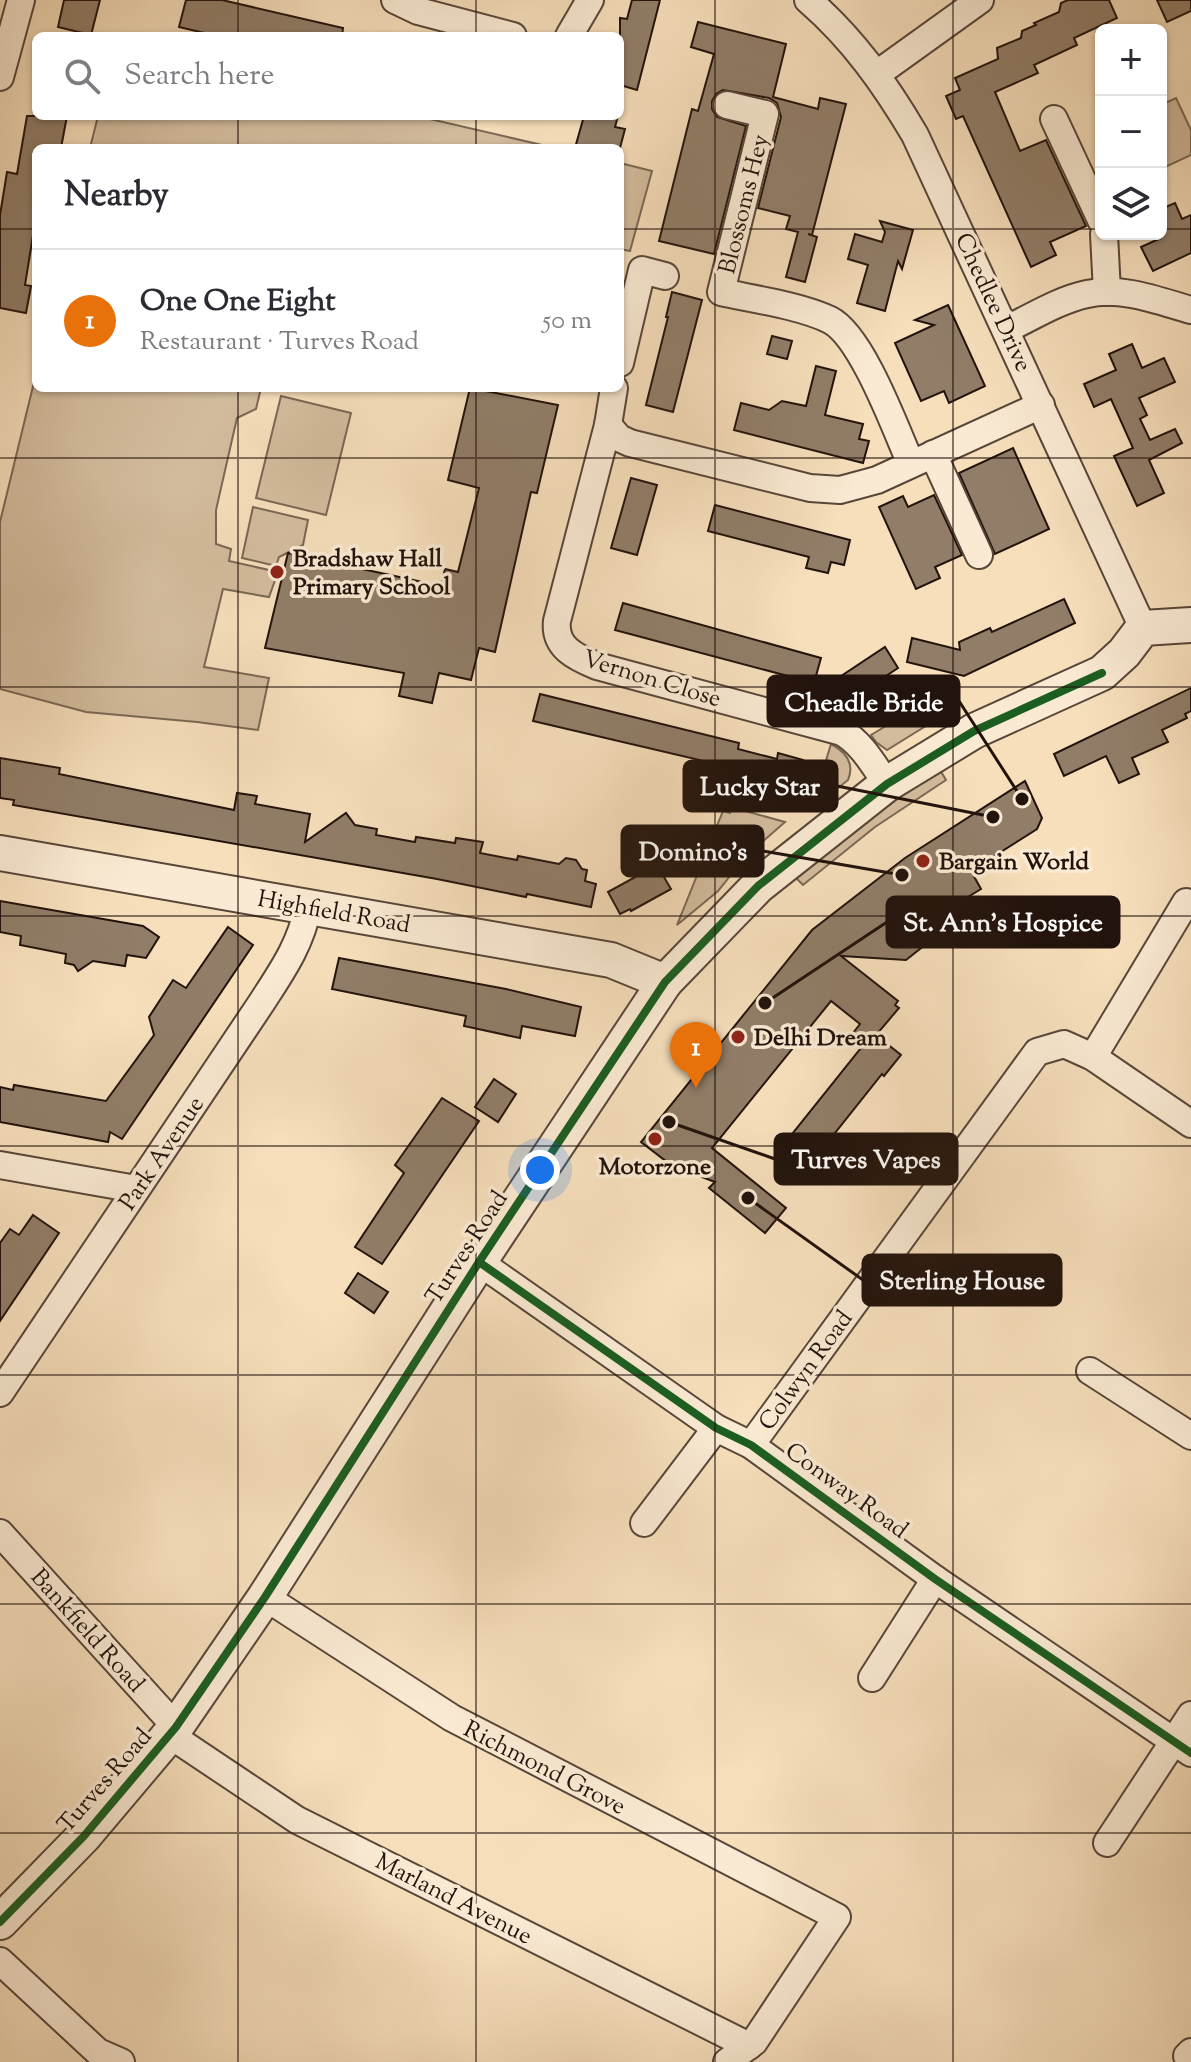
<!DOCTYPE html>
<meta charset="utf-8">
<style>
:root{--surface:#fff;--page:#f7f7f7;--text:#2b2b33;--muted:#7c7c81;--line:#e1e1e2;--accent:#1a73e8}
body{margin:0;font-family:"Sorts Mill Goudy",serif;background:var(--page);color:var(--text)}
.controls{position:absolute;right:24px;top:24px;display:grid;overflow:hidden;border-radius:12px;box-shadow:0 2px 6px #0004}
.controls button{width:72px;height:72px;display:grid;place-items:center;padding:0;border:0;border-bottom:2px solid var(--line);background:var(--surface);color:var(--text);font:40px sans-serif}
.you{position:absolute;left:540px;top:1170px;width:28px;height:28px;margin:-20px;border:6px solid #fff;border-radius:50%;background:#1a73e8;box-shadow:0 0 0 12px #1a73e833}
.badge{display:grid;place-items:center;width:52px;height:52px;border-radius:50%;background:var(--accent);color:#fff;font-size:26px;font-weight:700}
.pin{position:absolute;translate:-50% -66px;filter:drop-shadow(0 2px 4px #0008)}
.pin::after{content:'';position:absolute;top:42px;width:28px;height:24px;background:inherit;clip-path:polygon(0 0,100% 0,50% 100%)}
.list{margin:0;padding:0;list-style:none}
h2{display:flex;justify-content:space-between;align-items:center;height:104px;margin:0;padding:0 32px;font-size:34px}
h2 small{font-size:26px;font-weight:400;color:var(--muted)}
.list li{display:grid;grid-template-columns:52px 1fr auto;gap:24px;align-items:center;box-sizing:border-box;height:144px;padding:0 32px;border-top:2px solid var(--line)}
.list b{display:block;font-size:30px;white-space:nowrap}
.list p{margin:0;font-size:26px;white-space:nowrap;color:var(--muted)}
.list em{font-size:26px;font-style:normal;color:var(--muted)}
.icon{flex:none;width:44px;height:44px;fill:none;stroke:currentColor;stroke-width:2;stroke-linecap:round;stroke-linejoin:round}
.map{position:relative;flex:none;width:1191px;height:2062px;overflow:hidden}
.search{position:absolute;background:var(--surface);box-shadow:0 2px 6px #0004;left:32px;top:32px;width:592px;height:88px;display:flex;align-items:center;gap:20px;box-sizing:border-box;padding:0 28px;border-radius:12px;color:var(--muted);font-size:30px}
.panel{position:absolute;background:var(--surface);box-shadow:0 2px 6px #0004;left:32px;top:144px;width:592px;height:248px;border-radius:12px}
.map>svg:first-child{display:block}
.green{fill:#d3bc9e;stroke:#7a6855;stroke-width:2}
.building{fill:#917d68;stroke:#22130c;stroke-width:2}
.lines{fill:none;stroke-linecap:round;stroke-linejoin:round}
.minor-casing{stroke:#574638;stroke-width:30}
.tertiary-casing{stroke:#574638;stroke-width:38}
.minor{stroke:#faead3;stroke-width:26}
.tertiary{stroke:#faead3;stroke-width:34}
.cycleway-casing{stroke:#faead3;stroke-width:13}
.cycleway{stroke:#1b5e20;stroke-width:8}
.grid{fill:none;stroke:#22130c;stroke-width:2;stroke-opacity:0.55}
.poi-dot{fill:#8f2418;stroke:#faead3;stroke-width:3}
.labels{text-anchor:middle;stroke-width:7;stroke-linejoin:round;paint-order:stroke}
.street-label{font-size:24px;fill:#22130c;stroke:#faead3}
.poi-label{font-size:24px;font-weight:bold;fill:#22130c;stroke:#faead3;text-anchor:start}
.leader{fill:none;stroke:#22130c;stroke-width:3}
.callout-dot{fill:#22130c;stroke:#faead3;stroke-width:3}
.callout{fill:#22130c;stroke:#22130c;stroke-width:3}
.callout-label{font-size:26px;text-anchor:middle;font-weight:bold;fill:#fff}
</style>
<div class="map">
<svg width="1191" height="2062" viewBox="0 0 1191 2062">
<rect width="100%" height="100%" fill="#f7dfbc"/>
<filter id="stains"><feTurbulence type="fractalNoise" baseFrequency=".0025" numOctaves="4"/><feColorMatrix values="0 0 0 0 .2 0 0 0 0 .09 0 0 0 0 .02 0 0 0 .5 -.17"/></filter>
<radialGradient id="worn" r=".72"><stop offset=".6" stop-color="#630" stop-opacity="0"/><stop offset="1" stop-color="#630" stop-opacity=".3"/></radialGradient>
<g class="green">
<polygon points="1176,98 1191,130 1191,155 1161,169 1161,105"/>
<polygon points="98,116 417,116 555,148 90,148"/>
<polygon points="620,163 652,171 630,251 620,249"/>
<polygon points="36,374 36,388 261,388 256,409 237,418 216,510 216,544 231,549 229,561 278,572 269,597 223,589 204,667 269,678 258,730 197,722 86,712 0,689 0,522"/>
<polygon points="281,396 351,413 326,515 256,498"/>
<polygon points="253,507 308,520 303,545 279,557 276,566 242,558"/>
<polygon points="914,709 942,716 887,750 876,742 871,735"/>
<path d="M 831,744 C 846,752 855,763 848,780 L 811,810 Z"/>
<polygon points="940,770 946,780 875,827 803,885 796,878 868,818"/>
<polygon points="731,807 785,822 746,856 718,891 677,925 723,811 730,813"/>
</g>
<g class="building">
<polygon points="64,0 100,0 91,35 58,27"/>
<polygon points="186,0 222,0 343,28 342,36 217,36 179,27"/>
<polygon points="632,0 660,0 637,90 620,85 620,18 627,19"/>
<polygon points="1068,0 1109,0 1117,18 1074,38 1077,45 1034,65 1038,73 995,92 1020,151 1046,140 1086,226 1050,242 1056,255 1031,267 963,116 956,119 946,96 960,90 955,78 998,59 997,48 1021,38 1022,31 1036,25 1034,23 1059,12 1061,3"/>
<polygon points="1157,0 1191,0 1191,11 1167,22"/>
<polygon points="698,22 786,44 773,97 818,109 820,98 846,104 812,235 808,234 817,237 805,282 786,277 798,232 786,229 790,216 758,208 781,117 777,103 769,98 723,90 716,94 712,101 712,109 717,117 746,126 714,254 659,241 692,109 698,111 714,54 691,47"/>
<polygon points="27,116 67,116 61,148 36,148 36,217 25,285 31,286 26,313 0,308 0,215 7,172 17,174"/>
<polygon points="584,116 618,116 615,127 625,129 620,148 575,148"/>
<polygon points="1175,203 1182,219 1191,215 1191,253 1153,271 1141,247 1161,238 1161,209"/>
<polygon points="880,221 913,230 902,269 898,261 885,311 857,303 868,265 848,259 855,234 882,242 885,232"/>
<polygon points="672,292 702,300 673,412 646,405 668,317 666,317"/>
<polygon points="948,305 985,386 949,403 944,391 921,401 895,343 934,325 915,320"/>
<polygon points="772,336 792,341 787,359 767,354"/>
<polygon points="1132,344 1142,368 1164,358 1175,382 1139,398 1147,415 1140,419 1150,440 1175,429 1182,443 1149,460 1164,493 1137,506 1114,456 1133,448 1111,399 1094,407 1084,384 1116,370 1109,354"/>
<polygon points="816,366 836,371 825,415 863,424 859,439 869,441 863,463 734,430 741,403 769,410 782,401 806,406"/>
<polygon points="470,388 558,405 537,493 531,492 495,652 479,648 471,680 439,673 432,703 399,696 404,673 265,648 288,553 441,586 445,569 458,572 479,488 448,480"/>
<polygon points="1013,448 1049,529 995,554 959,473"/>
<polygon points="631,478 657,485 637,555 611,548"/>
<polygon points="934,495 962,555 935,567 940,578 916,589 879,507 903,496 908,507"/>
<polygon points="715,505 850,540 844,565 831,562 828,573 806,568 809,557 708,531"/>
<polygon points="1064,599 1075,623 964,676 907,662 912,638 960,650 959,642 990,628 992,632"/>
<polygon points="623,603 821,658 814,683 615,630"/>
<polygon points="885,647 898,668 845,703 843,700 834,706 823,688"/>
<polygon points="1191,688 1191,711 1185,714 1187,718 1162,730 1168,742 1132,758 1139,774 1119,783 1106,756 1064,776 1054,754"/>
<polygon points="540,694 739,743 738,749 777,759 778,753 803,760 789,809 765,803 772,777 533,721"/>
<polygon points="0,758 60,768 59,774 234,810 237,793 257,796 255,804 310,814 305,842 346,813 355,825 377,829 376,835 415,842 416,837 455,843 456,838 483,842 480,853 517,860 518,856 559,864 566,858 576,860 582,869 587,870 585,881 596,884 591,907 527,894 526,897 437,879 13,805 14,800 0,798"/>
<polygon points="1025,781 1042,818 1037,829 971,871 981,889 968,897 983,916 961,933 953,923 906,960 841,956 898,1001 895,1005 899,1008 876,1035 901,1055 884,1076 882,1074 819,1153 813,1148 799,1165 780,1149 861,1048 849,1038 860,1024 831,1001 712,1148 786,1208 765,1233 709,1188 715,1182 671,1165 641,1142 812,930 905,858"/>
<polygon points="657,865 671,889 631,911 630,909 620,914 608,892"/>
<polygon points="0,901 143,926 159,937 146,958 127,955 125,966 93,961 78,971 74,965 65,963 66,954 20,945 21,936 0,932"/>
<polygon points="228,927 253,945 122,1139 110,1132 108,1142 0,1122 0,1087 13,1090 14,1085 106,1101 154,1035 149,1017 173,980 186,988"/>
<polygon points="339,958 506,989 581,1007 575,1036 522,1026 520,1038 464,1026 466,1016 332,989"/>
<polygon points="494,1079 516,1094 498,1122 475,1107"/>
<polygon points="442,1098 479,1121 382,1264 355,1247 404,1173 395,1165"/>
<polygon points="33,1215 59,1233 0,1321 0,1243 10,1229 19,1235"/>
<polygon points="358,1273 388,1292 374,1313 345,1293"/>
</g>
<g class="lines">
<g class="minor-casing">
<g id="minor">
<polyline points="395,0 418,11 513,36"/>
<path d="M 808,0 C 853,39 885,84 915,135 L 1143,628"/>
<polyline points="569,36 590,0"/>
<polyline points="877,74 980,0"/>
<polyline points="0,77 21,0"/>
<path d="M 727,105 L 765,114 L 721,292 C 753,299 802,306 830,320 C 862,336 896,430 911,464"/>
<polyline points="1054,119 1101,220"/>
<polyline points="1104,234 1107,292"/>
<path d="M 1007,329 C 1032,317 1059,300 1087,294 C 1121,286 1159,301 1191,310"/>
<polyline points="620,363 642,270 665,276"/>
<path d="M 614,388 L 608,425 L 557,621 C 554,647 575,657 597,666 L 842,732 C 862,743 874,766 887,784"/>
<polyline points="608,425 619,438 630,443 810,488 840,490 877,480 1041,405"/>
<polyline points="933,454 979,555"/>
<polyline points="1093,1057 1186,902"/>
<polyline points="0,1165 136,1189"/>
<polyline points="479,1262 716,1428 751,1445 935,1579 1191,1753"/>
<polyline points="1090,1371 1191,1436"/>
<path d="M 0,1393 L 262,1002 C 282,971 301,944 308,907"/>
<polyline points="751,1445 1037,1052 1064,1044 1093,1057 1191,1124"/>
<polyline points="644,1523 716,1428"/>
<polyline points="0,1533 176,1727"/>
<polyline points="265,1597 452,1718 837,1917 754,2042 727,2062"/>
<polyline points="872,1678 935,1579"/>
<polyline points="170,1735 297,1820 749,2046"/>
<polyline points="1107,1843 1191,1715"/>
<polyline points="0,1961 98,2052 121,2062"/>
<polyline points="1187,2056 1191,2052"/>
</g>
</g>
<g class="tertiary-casing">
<g id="tertiary">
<polyline points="0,853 611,960 665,982"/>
<polyline points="0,1922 84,1836 176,1727 265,1597 479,1262 665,982 758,886 887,784 974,731 1102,673 1124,653 1143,628 1191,625"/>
</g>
</g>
<use href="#minor" class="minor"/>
<use href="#tertiary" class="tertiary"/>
<g class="cycleway-casing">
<g id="cycleway">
<polyline points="479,1262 716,1428 751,1445 935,1579 1191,1753"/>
<polyline points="0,1922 84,1836 176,1727 265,1597 479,1262 665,982 758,886 887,784 974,731 1102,673"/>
</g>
</g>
<use href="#cycleway" class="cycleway"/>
</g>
<path class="grid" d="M 238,0 L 238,36M 476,0 L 476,36M 715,0 L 715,2062M 953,0 L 953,2062M 238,116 L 238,148M 476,116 L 476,148M 0,229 L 36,229M 620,229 L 1101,229M 1161,229 L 1191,229M 238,388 L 238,2062M 476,388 L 476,2062M 0,458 L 1191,458M 0,687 L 1191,687M 0,916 L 1191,916M 0,1146 L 1191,1146M 0,1375 L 1191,1375M 0,1604 L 1191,1604M 0,1833 L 1191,1833"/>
<g class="poi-dot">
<circle cx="277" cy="572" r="8"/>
<circle cx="923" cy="861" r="8"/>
<circle cx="738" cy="1037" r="8"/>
<circle cx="655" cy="1139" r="8"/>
</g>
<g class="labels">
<g class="street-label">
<text transform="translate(743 204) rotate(-76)" y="8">Blossoms Hey</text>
<text transform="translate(994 302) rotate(65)" y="8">Chedlee Drive</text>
<text transform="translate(652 678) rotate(17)" y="8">Vernon Close</text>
<text transform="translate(334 911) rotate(10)" y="8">Highfield Road</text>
<text transform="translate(161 1153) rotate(-56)" y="8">Park Avenue</text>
<text transform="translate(466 1247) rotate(-57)" y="8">Turves Road</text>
<text transform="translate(805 1370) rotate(-54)" y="8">Colwyn Road</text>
<text transform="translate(847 1490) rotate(36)" y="8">Conway Road</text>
<text transform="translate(88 1630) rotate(48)" y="8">Bankfield Road</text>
<text transform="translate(545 1767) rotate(27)" y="8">Richmond Grove</text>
<text transform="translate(104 1780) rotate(-49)" y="8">Turves Road</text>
<text transform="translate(454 1898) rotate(27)" y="8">Marland Avenue</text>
</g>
<g class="poi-label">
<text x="293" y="566">Bradshaw Hall<tspan x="293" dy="28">Primary School</tspan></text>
<text x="939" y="869">Bargain World</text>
<text x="754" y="1045">Delhi Dream</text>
<text x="655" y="1174" text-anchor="middle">Motorzone</text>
</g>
</g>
<path class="leader" d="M1022 799L959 701M993 817L837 786M902 875L763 851M765 1003L887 922M669 1122L775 1159M748 1198L863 1280"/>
<g class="callout-dot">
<circle cx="1022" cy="799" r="8"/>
<circle cx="993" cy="817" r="8"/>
<circle cx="902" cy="875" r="8"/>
<circle cx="765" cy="1003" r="8"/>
<circle cx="669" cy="1122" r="8"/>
<circle cx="748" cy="1198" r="8"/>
</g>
<g class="callout">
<rect x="768" y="676" width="191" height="50" rx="8"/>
<rect x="684" y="761" width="153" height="50" rx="8"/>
<rect x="622" y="826" width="141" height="50" rx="8"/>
<rect x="887" y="897" width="232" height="50" rx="8"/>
<rect x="775" y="1134" width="182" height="50" rx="8"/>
<rect x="863" y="1255" width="198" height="50" rx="8"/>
</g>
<g class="callout-label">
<text x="864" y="711">Cheadle Bride</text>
<text x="760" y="795">Lucky Star</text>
<text x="693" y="860">Domino's</text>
<text x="1003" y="931">St. Ann's Hospice</text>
<text x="866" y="1168">Turves Vapes</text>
<text x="962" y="1289">Sterling House</text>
</g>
<rect width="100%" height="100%" filter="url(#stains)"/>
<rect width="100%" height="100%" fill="url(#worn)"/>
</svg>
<div class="controls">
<button>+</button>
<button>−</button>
<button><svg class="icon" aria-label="layers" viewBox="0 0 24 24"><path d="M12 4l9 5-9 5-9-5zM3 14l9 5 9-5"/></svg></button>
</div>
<div class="you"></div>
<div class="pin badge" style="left:696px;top:1088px;background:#e8710a">1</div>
<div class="search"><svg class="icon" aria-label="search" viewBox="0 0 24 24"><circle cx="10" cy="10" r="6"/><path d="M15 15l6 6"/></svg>Search here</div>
<section class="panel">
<h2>Nearby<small></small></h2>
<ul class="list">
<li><span class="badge" style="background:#e8710a">1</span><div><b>One One Eight</b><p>Restaurant · Turves Road</p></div><em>50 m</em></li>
</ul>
</section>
</div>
